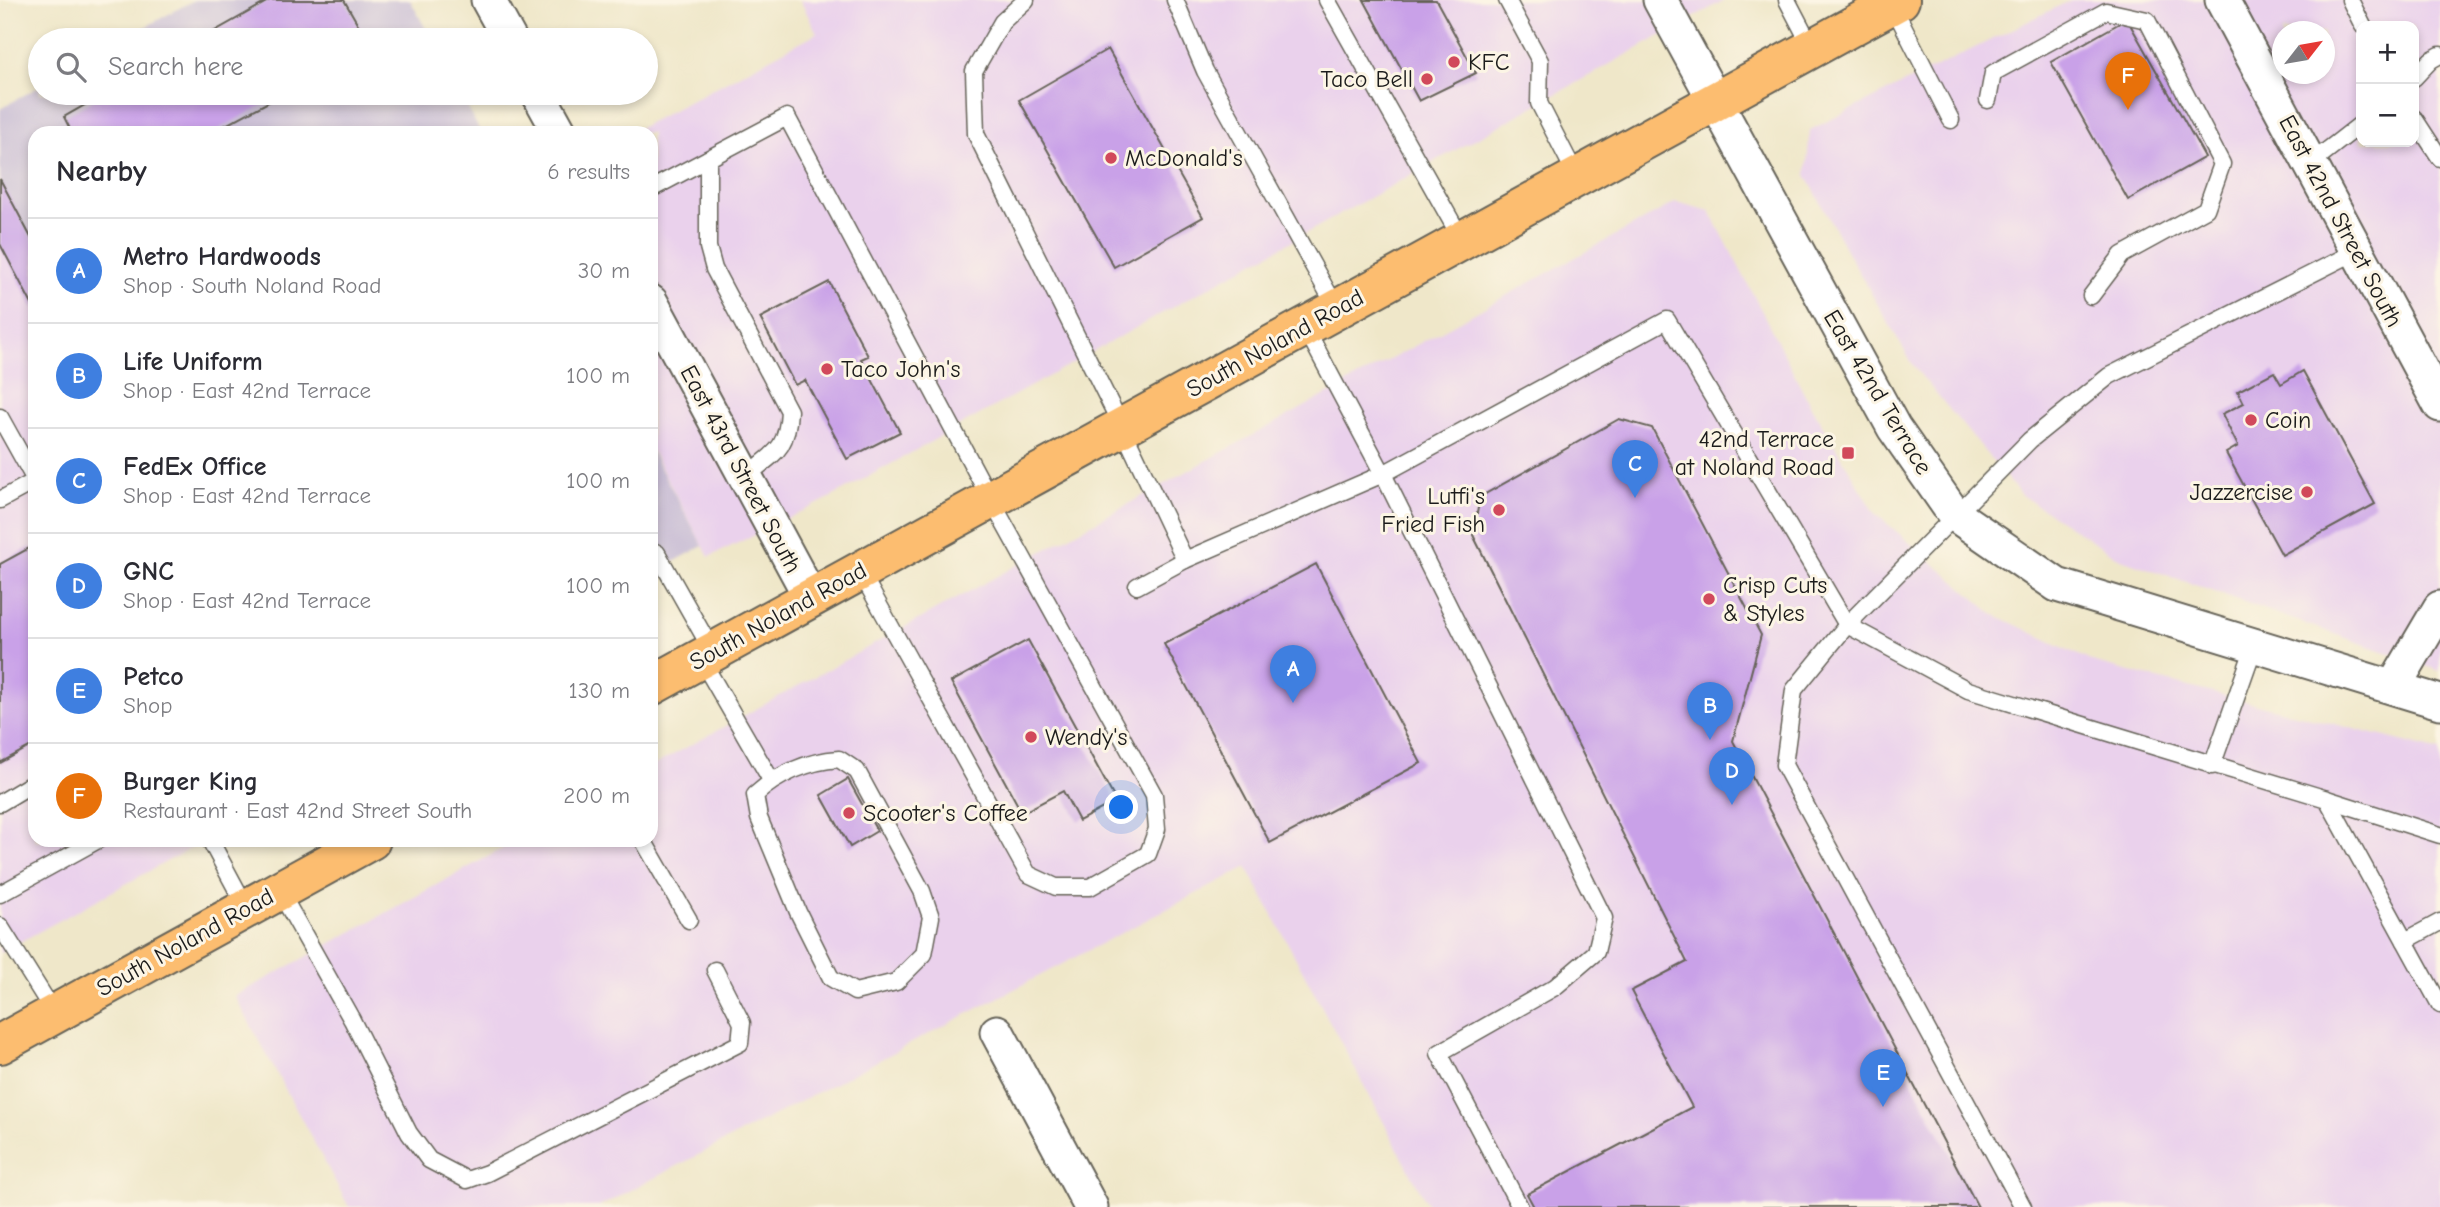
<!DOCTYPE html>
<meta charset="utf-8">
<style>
:root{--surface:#fff;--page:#f7f7f7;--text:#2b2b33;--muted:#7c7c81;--line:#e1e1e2;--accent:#d1495b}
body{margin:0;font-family:"Comic Neue",sans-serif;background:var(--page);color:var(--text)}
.controls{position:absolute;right:21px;top:21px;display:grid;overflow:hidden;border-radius:14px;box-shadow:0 4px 10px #0003}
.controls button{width:63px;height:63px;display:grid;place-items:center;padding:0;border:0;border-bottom:2px solid var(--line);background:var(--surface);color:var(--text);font:35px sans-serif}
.compass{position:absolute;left:2272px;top:21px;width:63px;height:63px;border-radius:50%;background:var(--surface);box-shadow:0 4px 10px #0003;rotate:59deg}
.you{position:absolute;left:1122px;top:808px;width:24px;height:24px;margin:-18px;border:5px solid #fff;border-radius:50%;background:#1a73e8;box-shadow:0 0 0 10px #1a73e833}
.badge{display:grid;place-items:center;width:46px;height:46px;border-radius:50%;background:var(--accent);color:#fff;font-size:23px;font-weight:700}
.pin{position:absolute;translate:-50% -58px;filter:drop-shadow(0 2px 4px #0008)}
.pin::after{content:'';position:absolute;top:37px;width:24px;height:21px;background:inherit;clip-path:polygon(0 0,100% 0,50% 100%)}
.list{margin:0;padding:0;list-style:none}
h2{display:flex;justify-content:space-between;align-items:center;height:91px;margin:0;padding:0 28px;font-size:30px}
h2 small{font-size:23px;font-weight:400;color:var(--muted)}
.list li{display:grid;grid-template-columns:46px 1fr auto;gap:21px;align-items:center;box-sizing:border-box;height:105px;padding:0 28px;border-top:2px solid var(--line)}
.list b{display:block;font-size:26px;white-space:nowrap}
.list p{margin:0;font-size:23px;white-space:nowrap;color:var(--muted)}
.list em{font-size:23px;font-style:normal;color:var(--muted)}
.icon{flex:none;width:38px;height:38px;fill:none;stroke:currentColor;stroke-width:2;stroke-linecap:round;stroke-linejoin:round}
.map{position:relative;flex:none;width:2440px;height:1207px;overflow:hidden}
.search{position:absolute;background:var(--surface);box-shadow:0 4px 10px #0003;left:28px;top:28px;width:630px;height:77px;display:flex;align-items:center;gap:18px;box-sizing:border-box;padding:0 24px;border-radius:38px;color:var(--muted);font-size:26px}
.panel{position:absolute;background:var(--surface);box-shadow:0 4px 10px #0003;left:28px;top:126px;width:630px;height:721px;border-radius:21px}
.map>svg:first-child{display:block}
.built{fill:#ead1ec;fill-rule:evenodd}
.industrial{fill:#cabfd6}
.building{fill:#c9a1e8}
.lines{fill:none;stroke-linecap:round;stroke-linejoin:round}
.service-casing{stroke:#666359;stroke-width:19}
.minor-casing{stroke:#666359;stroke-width:37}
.primary-casing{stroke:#666359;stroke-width:42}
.service{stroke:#fff;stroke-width:16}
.minor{stroke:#fff;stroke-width:33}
.primary{stroke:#fcbd6f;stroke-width:38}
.poi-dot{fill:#d1495b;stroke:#fcf5e5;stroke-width:2.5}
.labels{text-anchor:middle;stroke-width:6;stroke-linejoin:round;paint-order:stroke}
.poi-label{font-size:24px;fill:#1c1c1c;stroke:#fcf5e5;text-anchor:start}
.street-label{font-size:24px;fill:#1c1c1c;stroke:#fcf5e5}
</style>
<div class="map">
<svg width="2440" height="1207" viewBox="0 0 2440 1207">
<rect width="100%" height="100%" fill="#fcf5e5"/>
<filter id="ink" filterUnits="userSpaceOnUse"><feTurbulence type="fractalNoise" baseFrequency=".0143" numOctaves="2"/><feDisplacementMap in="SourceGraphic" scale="14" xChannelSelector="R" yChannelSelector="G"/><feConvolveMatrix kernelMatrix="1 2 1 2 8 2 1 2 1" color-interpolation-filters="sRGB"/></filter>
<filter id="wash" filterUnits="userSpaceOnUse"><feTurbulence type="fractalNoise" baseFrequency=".00686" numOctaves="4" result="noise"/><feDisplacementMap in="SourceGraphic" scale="28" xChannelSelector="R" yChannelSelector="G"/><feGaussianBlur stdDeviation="1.57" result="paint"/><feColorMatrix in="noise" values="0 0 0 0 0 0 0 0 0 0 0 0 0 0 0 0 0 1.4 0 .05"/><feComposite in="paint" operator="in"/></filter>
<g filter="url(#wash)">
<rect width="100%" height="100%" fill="#efe7c9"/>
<g class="built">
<polygon points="800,0 1725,0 828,499 709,557 651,449 651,133 630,133 817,33"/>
<path d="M 2071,0 L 2440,0 L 2440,671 L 2121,559 L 2021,495 L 1914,367 L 1845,248 L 1806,175 L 1810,130 ZM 2361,26 L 2414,26 L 2414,142 L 2361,142 ZM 2282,32 L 2324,32 L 2324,74 L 2282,74 Z"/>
<polygon points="1676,202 1710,211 1812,408 1876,514 1993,614 2095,663 2440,751 2440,1207 1429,1207 1247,867 599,1207 349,1207 235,996 518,840 651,840 651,767"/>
<polygon points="0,244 35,310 35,840 206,840 0,953"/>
</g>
<g class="industrial">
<polygon points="194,0 410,0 432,40 122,40"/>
<polygon points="40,86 40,93 460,93 481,133 35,133 35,310 0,244 0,109"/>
<polygon points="651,451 703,546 651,574"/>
</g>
<g id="blocks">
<g class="building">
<polygon points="270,0 344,0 367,40 199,40"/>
<polygon points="1364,0 1436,0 1476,73 1419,101"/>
<polygon points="2127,19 2205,157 2128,200 2051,62"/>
<polygon points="1108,49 1203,217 1114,267 1019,100"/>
<polygon points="106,93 285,93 211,133 72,133 64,117"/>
<polygon points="0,179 35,245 35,310 0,244"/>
<polygon points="829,282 868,356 861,359 900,432 847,459 805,380 795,385 760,318"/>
<polygon points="2303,371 2375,504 2282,555 2226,453 2238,446 2222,414 2244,403 2238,391 2274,372 2281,384"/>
<polygon points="1619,419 1652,428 1761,635 1733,741 1978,1207 1534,1207 1527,1194 1692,1107 1631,991 1687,962 1473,535 1480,497"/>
<polygon points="31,547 35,554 35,744 0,763 0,564"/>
<polygon points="1316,564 1421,763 1270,843 1164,644"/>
<polygon points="1028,640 1116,801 1079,821 1063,791 1022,813 951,682"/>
<polygon points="848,779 877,831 850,847 821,795"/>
</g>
</g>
</g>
<g filter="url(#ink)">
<use href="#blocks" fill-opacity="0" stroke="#666359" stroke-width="2"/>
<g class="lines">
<g class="service-casing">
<g id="service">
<polyline points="1026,0 1002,22 974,71 976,134 1122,427 1185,560"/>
<polyline points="1175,0 1205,71 1337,309"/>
<polyline points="1327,0 1462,240"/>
<polyline points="1507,0 1540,61 1539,103 1577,177"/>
<polyline points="1787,0 1812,48"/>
<polyline points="2350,0 2363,26"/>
<polyline points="1892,4 1951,120"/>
<polyline points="2414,78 2431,60 2440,55"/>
<polyline points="1988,100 1993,73 2106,11 2147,20 2222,164 2206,209 2122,255 2091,296"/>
<polyline points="2414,118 2440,158"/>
<path d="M 708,159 L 708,247 L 714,269 L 789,411 C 787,451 774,453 745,477"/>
<polyline points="2311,163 2361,124"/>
<polyline points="651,189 787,117 991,500 1154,795 1157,829 1148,854 1090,887 1056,887 1028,874 860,571"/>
<polyline points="1305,327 1383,474 1667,320 1847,625 1968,690 2327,799 2440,1005"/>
<polyline points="0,417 35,480"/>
<polyline points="0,500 35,481"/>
<polyline points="651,550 657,553 713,652"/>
<polyline points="1137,586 1185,560 1383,474 1604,918 1596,952 1555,987 1439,1053 1520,1207"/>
<polyline points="701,659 771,780"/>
<path d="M 839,759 L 857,771 L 922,891 L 931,917 L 924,954 L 896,982 L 855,992 L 831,978 L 798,912 L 759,818 L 755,795 C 778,774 808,761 839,759 Z"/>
<polyline points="2212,766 2255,644"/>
<polyline points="2327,799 2440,835"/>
<polyline points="0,803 35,782"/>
<polyline points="210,840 247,909"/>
<polyline points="643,840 689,920"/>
<polyline points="279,890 352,1020 409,1133 429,1160 467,1180 487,1173 740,1043 742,1023 715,970"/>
<polyline points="0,894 98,840"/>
<polyline points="0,926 55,1014"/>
<polyline points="2405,941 2440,922"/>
<polyline points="2023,1207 1784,765 1794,690 1847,625 2030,440 2109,376 2357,251"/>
</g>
</g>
<g class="minor-casing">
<g id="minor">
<polyline points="488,0 510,40"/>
<polyline points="1660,0 1894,428 1954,514 2057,585 2440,702"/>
<polyline points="2222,0 2440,405"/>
<polyline points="538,93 560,133"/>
<polyline points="651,302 811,598"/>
<polyline points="2394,686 2440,608"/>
<polyline points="997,1032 1091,1207"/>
</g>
</g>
<g class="primary-casing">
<g id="primary">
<polyline points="651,686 1900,0"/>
<polyline points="0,1044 371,840"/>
</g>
</g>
<use href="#service" class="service"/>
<use href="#minor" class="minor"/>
<use href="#primary" class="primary"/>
</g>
</g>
<g class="poi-dot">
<circle cx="1454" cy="62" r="7"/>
<circle cx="1427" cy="79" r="7"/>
<circle cx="1111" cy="158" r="7"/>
<circle cx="827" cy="369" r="7"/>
<circle cx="2251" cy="420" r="7"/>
<rect x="1841" y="446" width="14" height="14" rx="3.5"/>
<circle cx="2307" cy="492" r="7"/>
<circle cx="1499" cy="510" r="7"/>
<circle cx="1709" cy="599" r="7"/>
<circle cx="1031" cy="737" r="7"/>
<circle cx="849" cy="813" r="7"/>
</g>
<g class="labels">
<g class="poi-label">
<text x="1468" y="70">KFC</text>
<text x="1413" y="87" text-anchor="end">Taco Bell</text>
<text x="1125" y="166">McDonald's</text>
<text x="841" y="377">Taco John's</text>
<text x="2265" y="428">Coin</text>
<text x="1834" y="447" text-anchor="end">42nd Terrace<tspan x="1834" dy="28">at Noland Road</tspan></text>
<text x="2293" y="500" text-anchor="end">Jazzercise</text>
<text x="1485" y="504" text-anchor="end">Lutfi's<tspan x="1485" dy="28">Fried Fish</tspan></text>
<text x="1723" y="593">Crisp Cuts<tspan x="1723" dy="28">&amp; Styles</tspan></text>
<text x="1045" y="745">Wendy's</text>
<text x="863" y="821">Scooter's Coffee</text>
</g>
<g class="street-label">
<text transform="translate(2341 221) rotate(62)" y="8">East 42nd Street South</text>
<text transform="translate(1275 343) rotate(-29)" y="8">South Noland Road</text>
<text transform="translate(1878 392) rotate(59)" y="8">East 42nd Terrace</text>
<text transform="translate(741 469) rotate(62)" y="8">East 43rd Street South</text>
<text transform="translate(778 616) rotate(-29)" y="8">South Noland Road</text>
<text transform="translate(185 942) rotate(-29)" y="8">South Noland Road</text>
</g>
</g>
</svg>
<div class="controls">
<button>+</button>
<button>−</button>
</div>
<svg class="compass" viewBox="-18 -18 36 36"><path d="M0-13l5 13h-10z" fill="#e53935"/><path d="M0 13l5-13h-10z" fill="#7c7c81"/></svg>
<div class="you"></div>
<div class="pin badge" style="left:1293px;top:703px;background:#3f7fe0">A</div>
<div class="pin badge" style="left:1710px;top:740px;background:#3f7fe0">B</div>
<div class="pin badge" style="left:1635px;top:498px;background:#3f7fe0">C</div>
<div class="pin badge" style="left:1732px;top:805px;background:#3f7fe0">D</div>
<div class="pin badge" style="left:1883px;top:1107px;background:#3f7fe0">E</div>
<div class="pin badge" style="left:2128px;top:110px;background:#e8710a">F</div>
<div class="search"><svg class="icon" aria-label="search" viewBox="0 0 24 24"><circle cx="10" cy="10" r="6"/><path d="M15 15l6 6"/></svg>Search here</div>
<section class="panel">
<h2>Nearby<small>6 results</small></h2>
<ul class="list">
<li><span class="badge" style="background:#3f7fe0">A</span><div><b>Metro Hardwoods</b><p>Shop · South Noland Road</p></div><em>30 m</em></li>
<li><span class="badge" style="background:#3f7fe0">B</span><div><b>Life Uniform</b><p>Shop · East 42nd Terrace</p></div><em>100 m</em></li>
<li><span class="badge" style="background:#3f7fe0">C</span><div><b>FedEx Office</b><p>Shop · East 42nd Terrace</p></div><em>100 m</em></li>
<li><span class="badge" style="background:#3f7fe0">D</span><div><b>GNC</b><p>Shop · East 42nd Terrace</p></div><em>100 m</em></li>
<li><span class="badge" style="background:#3f7fe0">E</span><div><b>Petco</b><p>Shop</p></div><em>130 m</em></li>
<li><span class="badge" style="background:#e8710a">F</span><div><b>Burger King</b><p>Restaurant · East 42nd Street South</p></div><em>200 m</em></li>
</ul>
</section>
</div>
